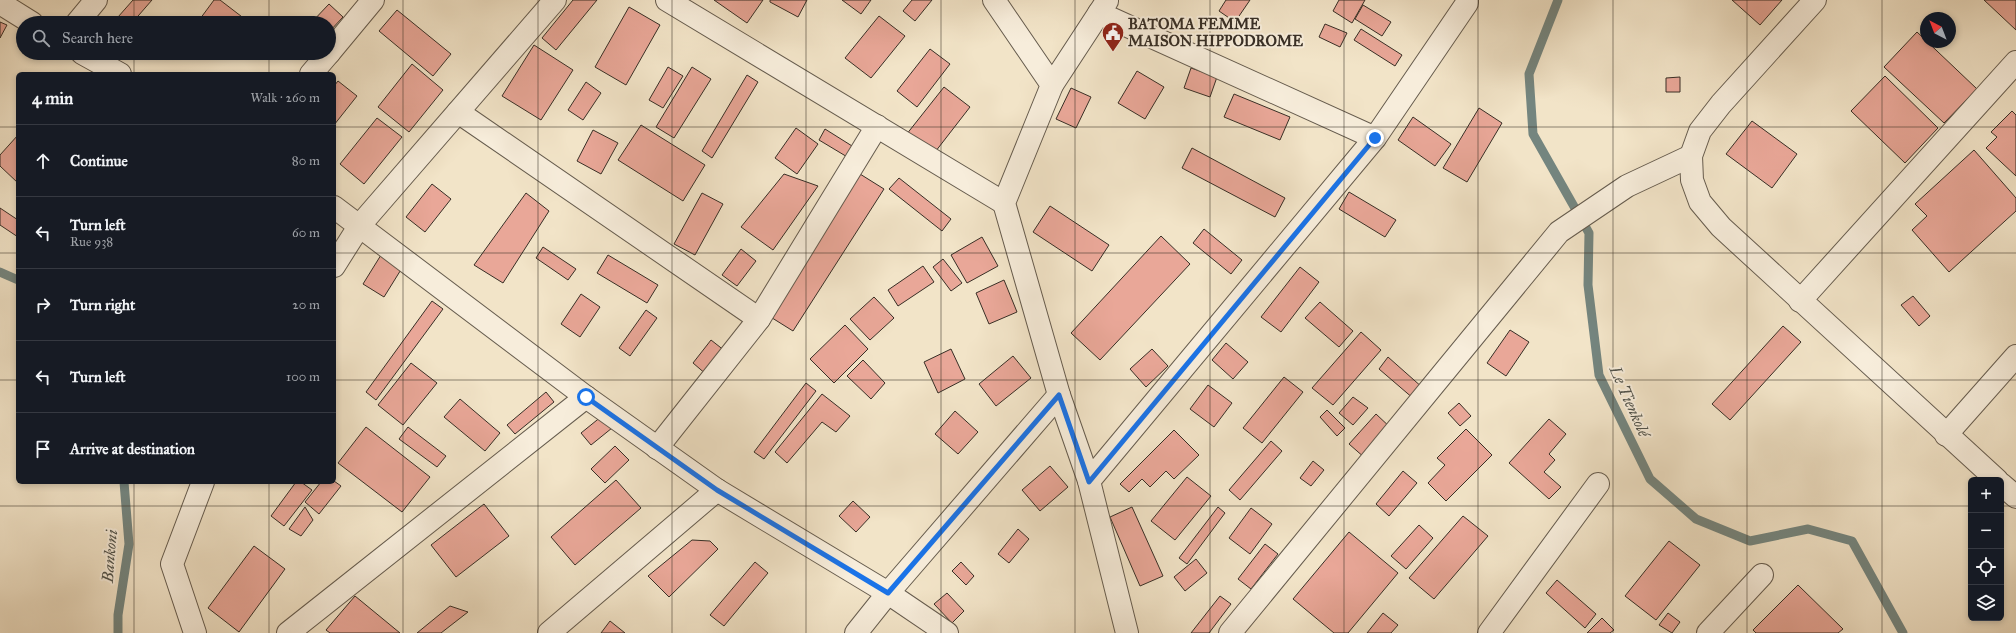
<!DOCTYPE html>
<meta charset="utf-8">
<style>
:root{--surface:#171b24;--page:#242831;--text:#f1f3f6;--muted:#9ea1a6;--line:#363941}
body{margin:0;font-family:"IM FELL Great Primer",serif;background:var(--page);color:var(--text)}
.controls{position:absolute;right:12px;bottom:12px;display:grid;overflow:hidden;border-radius:6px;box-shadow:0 2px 6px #0003}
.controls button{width:36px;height:36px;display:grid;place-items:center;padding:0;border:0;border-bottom:1px solid var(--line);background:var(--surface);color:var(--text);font:20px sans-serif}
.compass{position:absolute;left:1920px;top:12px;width:36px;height:36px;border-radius:50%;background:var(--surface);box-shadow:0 2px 6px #0003;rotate:318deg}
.stop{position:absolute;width:12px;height:12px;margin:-9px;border:3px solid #1a73e8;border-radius:50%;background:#fff}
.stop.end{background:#1a73e8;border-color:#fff;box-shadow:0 1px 4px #0008}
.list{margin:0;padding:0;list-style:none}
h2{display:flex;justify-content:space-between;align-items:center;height:52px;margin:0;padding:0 16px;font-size:17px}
h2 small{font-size:13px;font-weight:400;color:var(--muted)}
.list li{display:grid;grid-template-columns:26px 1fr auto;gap:12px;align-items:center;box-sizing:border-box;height:72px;padding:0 16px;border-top:1px solid var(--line)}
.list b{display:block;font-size:15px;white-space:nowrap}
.list p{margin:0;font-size:13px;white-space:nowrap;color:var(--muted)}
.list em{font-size:13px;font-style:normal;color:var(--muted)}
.icon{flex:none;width:22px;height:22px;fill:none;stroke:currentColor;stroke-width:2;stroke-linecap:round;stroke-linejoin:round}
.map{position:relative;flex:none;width:2016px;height:633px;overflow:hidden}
.search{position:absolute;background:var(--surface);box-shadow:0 2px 6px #0003;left:16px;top:16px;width:320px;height:44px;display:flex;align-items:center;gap:10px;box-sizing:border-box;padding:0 14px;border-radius:22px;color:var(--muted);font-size:15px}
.panel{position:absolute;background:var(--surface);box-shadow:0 2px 6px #0003;left:16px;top:72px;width:320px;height:412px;border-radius:6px}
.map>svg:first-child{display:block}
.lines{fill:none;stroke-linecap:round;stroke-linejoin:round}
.stream{stroke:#74857f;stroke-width:9}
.building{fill:#e9a798;stroke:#382f26}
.street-casing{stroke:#665c4e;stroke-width:24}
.street{stroke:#f7eddb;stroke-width:22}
.route{stroke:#1a73e8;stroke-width:5}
.grid{fill:none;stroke:#382f26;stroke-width:1;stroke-opacity:0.55}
.labels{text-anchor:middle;stroke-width:4;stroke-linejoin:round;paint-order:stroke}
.poi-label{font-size:15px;font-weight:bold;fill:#382f26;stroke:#f7eddb;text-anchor:start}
.water-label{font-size:16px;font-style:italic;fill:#51534b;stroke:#f7eddb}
</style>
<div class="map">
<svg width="2016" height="633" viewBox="0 0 2016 633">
<rect width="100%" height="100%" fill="#f2e4c8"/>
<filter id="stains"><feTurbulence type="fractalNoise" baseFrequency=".005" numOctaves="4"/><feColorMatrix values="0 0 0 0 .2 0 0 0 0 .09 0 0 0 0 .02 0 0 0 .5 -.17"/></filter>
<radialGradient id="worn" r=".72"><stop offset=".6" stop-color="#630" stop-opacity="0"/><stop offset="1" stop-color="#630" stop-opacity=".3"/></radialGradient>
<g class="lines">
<g class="stream">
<polyline points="1558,0 1529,74 1533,134 1589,233 1588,285 1599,375 1650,479 1696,519 1750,541 1808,529 1852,541 1903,633"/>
<polyline points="0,272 18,280"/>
<polyline points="118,633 118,615 129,544 124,482"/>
</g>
</g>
<g class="building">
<polygon points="133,0 152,0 132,23 126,23 118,17"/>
<polygon points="214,0 220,0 250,23 197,23"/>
<polygon points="573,0 597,0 556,50 542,38"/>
<polygon points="714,0 763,0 747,23"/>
<polygon points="770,0 807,0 798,17 770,2"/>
<polygon points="842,0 871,0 861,14"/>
<polygon points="912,0 932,0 915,21 903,11"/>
<polygon points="1226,0 1250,0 1235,22 1219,11"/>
<polygon points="1339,0 1365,0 1352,23 1333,11"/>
<polygon points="1732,0 1782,0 1760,25"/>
<polygon points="1984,0 2016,0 2016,30"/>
<polygon points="329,4 343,17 329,32 329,23 311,23"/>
<polygon points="1363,5 1391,22 1382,36 1355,19"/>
<polygon points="629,7 660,25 626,85 595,67"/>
<polygon points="397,10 451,54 433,76 379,31"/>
<polygon points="879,16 905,36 871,78 845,58"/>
<polygon points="0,22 7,25 0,38"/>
<polygon points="1325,24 1347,33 1340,47 1319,37"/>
<polygon points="1361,29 1402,55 1395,66 1354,40"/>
<polygon points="1917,32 1977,89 1944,123 1884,67"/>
<polygon points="534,45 573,70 541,120 502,96"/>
<polygon points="930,49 950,64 917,107 897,91"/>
<polygon points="412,64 443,90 409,132 378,107"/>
<polygon points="668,67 683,76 663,108 649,100"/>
<polygon points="692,67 711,79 674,138 656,127"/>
<polygon points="1191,68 1217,77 1210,97 1184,88"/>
<polygon points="1137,71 1164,87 1145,119 1118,103"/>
<polygon points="747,75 758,82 712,158 702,151"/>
<polygon points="1885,76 1938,128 1905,163 1851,111"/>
<polygon points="1680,77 1680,92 1666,92 1666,78"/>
<polygon points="338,81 357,96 334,125 334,86"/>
<polygon points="586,82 601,93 583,120 568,110"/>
<polygon points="944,87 970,107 932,156 906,135"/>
<polygon points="1071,88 1091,97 1076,128 1056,119"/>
<polygon points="1234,94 1290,117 1280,140 1224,117"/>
<polygon points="1479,108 1502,123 1467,182 1443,168"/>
<polygon points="2012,111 2016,115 2016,176 1986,148 1997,137 1991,132"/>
<polygon points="1413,117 1451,144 1435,166 1398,140"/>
<polygon points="377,118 402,137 364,184 340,164"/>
<polygon points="1752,121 1797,154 1772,188 1726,154"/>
<polygon points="641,125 705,165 683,201 618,160"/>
<polygon points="796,128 818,144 797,174 775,158"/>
<polygon points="825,129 860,151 854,161 819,140"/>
<polygon points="593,130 618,143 601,174 577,161"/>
<polygon points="18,135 18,183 0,166 0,155"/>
<polygon points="1192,148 1285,198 1275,217 1182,168"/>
<polygon points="1974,150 2016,198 2016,211 1949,272 1912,230 1927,216 1915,204"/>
<polygon points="784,174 818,186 773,250 741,227"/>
<polygon points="860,174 884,189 793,331 769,316"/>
<polygon points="899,178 951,219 942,231 889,189"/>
<polygon points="432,184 451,199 425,232 406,217"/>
<polygon points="1349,192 1396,220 1385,237 1339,209"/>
<polygon points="526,193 549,211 503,283 474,265"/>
<polygon points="702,193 723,204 695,255 674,244"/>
<polygon points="1050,206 1109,245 1092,271 1033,232"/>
<polygon points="0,208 18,220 18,237 0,225"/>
<polygon points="1204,229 1242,260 1231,274 1193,243"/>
<polygon points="1161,236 1190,264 1100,360 1071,333"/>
<polygon points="982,237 998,266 967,283 951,255"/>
<polygon points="543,247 576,269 568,280 536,258"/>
<polygon points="741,249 756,261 737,286 722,275"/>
<polygon points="381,255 402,268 384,297 363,284"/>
<polygon points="608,255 658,285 647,303 597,273"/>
<polygon points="943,259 962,283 951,291 933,267"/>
<polygon points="923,266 934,282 898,306 888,290"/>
<polygon points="1300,267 1319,282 1281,332 1261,317"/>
<polygon points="1004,280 1017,312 989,324 976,293"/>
<polygon points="581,294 600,307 580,337 561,324"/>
<polygon points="1913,296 1930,316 1919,326 1901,305"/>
<polygon points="874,297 894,318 870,340 850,319"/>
<polygon points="432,301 443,309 376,400 366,392"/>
<polygon points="1320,302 1353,331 1339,347 1305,318"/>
<polygon points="646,310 657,318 630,356 619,348"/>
<polygon points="845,325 868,349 834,383 810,359"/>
<polygon points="1783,326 1801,342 1730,420 1712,404"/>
<polygon points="1510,330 1529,342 1506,376 1487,363"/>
<polygon points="1361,332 1381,350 1333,405 1312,388"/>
<polygon points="711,340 725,351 707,375 693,363"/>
<polygon points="1226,343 1248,362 1233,379 1212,360"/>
<polygon points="951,349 965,379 938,393 924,362"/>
<polygon points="1152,349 1168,366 1146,387 1130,369"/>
<polygon points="1013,356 1031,378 996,406 979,384"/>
<polygon points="1388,357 1423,388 1414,399 1379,369"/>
<polygon points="863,360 885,383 871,399 847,376"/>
<polygon points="411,363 437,383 403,425 378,405"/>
<polygon points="1284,377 1303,392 1262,443 1243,428"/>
<polygon points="806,383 816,391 764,459 754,452"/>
<polygon points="1208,385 1232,403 1214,427 1190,409"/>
<polygon points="546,392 554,402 515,434 507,425"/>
<polygon points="822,394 850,416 836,432 822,422 787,463 775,452"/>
<polygon points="1353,397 1368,408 1353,425 1339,413"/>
<polygon points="460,399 500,433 485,451 444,417"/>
<polygon points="1459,403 1471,416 1460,426 1448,413"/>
<polygon points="1327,410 1345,428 1337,436 1320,417"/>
<polygon points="955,411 978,432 958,454 935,434"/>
<polygon points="1376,414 1392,429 1365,458 1349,444"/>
<polygon points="602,416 612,428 591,445 581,433"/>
<polygon points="1549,419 1566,434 1549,454 1555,460 1544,472 1561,487 1549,499 1509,463"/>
<polygon points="366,427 430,477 402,512 338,463"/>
<polygon points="408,427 446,456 437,467 399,439"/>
<polygon points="1466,429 1492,455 1446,501 1428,483 1445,465 1437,458"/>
<polygon points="1174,430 1199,455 1174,479 1166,471 1150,487 1142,479 1129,492 1120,484"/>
<polygon points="1271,441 1282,451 1240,500 1229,490"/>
<polygon points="615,446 629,460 605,483 591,469"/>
<polygon points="1313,461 1324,470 1311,486 1300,478"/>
<polygon points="1050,466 1068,487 1040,511 1022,490"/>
<polygon points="1403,471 1417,483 1389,516 1376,504"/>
<polygon points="1187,477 1211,496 1175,540 1151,521"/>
<polygon points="616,480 641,508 575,565 551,537"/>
<polygon points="334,481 341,486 319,514 305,502 321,482 334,482"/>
<polygon points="296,482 301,482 312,490 284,526 271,516"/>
<polygon points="853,501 870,517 856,532 839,516"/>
<polygon points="484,504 509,536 456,577 431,545"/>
<polygon points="305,507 313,520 301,536 289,529"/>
<polygon points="1132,507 1163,576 1140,586 1110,517"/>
<polygon points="1218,507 1225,513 1187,564 1179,558"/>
<polygon points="1251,508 1272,524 1250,554 1229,538"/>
<polygon points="1463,516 1488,536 1434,599 1409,578"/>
<polygon points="1419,525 1433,538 1406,569 1391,556"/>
<polygon points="1018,529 1029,539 1009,563 998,554"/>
<polygon points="1349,532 1398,573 1348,633 1334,633 1293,599"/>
<polygon points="692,540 710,541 718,549 669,597 648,576"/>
<polygon points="1669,541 1700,565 1656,620 1625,596"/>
<polygon points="1265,544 1278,554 1251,589 1238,579"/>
<polygon points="254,546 285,569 239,632 208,608"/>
<polygon points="1196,559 1207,573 1185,591 1174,577"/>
<polygon points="755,562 768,573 724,626 710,615"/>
<polygon points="961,562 974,576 966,585 952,571"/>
<polygon points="1557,580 1596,614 1585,628 1546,593"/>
<polygon points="1798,585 1843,629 1838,633 1756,633 1753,630"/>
<polygon points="947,593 964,611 952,623 934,604"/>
<polygon points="355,596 400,633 330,633 326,630"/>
<polygon points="1220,596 1231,604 1209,633 1191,633"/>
<polygon points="450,606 468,612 441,633 417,633"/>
<polygon points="1383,613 1398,625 1391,633 1367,633"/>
<polygon points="1668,613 1680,622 1672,633 1659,625"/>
<polygon points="1602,618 1614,630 1610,633 1587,633"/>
<polygon points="610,621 625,633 601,633"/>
</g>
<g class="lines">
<g class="street-casing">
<g id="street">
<polyline points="667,0 1004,203"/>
<polyline points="994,0 1052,85 1004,203 1059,395 1089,481 1127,633"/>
<polyline points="1815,0 1721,104 1700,131 1691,156 1692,180 1700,202 1721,227 1997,480"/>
<polyline points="0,3 32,23"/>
<polyline points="1099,13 1375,138"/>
<polyline points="77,23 96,0"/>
<polyline points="82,53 120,74"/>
<polyline points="329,53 373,0"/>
<polyline points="311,74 329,53"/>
<polyline points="1052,85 1107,1"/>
<polyline points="458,112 759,319"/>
<polyline points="334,207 586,397 717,490 888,593 947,633"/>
<polyline points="334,266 360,225 555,0"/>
<polyline points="1800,301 2016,62"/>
<polyline points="1946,435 2016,356"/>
<polyline points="657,448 759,319 877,126"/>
<polyline points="1089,481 1375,138 1467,3 1467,0"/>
<polyline points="2001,484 2016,497"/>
<polyline points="195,633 172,564 203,482"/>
<polyline points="288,633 586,397"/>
<polyline points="549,633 717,490"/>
<polyline points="856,633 888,593 1059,395"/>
<polyline points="1230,633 1559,232 1627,186 1691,156"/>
<polyline points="1489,633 1598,484"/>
<polyline points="1708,633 1762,575"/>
</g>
</g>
<use href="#street" class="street"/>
</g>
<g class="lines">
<polyline class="route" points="586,397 717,490 888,593 1059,395 1089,482 1375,138"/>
</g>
<path class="grid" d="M 134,0 L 134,23M 269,0 L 269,23M 403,0 L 403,633M 538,0 L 538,633M 672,0 L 672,633M 806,0 L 806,633M 941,0 L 941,633M 1075,0 L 1075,633M 1210,0 L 1210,633M 1344,0 L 1344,633M 1478,0 L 1478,633M 1613,0 L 1613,633M 1747,0 L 1747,633M 1882,0 L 1882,633M 134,53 L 134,74M 269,53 L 269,74M 0,127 L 18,127M 334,127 L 2016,127M 0,253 L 18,253M 334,253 L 2016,253M 0,380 L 18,380M 334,380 L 2016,380M 134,482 L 134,633M 269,482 L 269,633M 0,506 L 1971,506M 2001,506 L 2016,506"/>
<defs>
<g id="civic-pin" transform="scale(1.15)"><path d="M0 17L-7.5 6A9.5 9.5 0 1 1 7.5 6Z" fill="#8f2418" stroke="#f7eddb"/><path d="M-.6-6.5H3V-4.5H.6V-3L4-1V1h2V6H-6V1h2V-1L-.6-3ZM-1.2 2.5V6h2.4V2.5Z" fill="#fff"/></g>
</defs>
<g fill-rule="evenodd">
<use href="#civic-pin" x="1113" y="33"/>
</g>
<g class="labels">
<g class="poi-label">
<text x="1128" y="29">BATOMA FEMME<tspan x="1128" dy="17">MAISON HIPPODROME</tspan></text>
</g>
<g class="water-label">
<text transform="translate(1630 401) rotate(66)" y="6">Le Tienkolé</text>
<text transform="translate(109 556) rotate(-85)" y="6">Bankoni</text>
</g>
</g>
<rect width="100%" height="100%" filter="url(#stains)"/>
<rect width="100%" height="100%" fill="url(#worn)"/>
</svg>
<div class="controls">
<button>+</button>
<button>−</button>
<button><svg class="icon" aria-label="locate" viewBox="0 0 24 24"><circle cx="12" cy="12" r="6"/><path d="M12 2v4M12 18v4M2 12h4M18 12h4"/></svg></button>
<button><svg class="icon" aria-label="layers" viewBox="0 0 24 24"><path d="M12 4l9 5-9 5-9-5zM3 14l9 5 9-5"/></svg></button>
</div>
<svg class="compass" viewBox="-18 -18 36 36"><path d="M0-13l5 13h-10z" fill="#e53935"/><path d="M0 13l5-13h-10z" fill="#9ea1a6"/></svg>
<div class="stop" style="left:586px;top:397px"></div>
<div class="stop end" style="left:1375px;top:138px"></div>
<div class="search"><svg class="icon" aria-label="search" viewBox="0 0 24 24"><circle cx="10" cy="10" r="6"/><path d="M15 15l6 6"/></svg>Search here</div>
<section class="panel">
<h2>4 min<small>Walk · 260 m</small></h2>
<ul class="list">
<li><svg class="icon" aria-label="ahead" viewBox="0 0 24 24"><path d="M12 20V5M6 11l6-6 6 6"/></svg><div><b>Continue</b></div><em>80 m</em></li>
<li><svg class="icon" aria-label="left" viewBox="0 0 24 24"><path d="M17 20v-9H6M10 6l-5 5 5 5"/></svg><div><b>Turn left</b><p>Rue 938</p></div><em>60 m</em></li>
<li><svg class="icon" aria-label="right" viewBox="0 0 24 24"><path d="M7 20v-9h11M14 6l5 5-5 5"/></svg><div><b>Turn right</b></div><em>20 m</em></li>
<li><svg class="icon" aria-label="left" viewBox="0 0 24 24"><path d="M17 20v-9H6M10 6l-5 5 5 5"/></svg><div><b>Turn left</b></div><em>100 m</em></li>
<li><svg class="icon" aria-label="arrive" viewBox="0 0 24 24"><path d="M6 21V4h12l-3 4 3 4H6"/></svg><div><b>Arrive at destination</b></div></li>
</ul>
</section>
</div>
